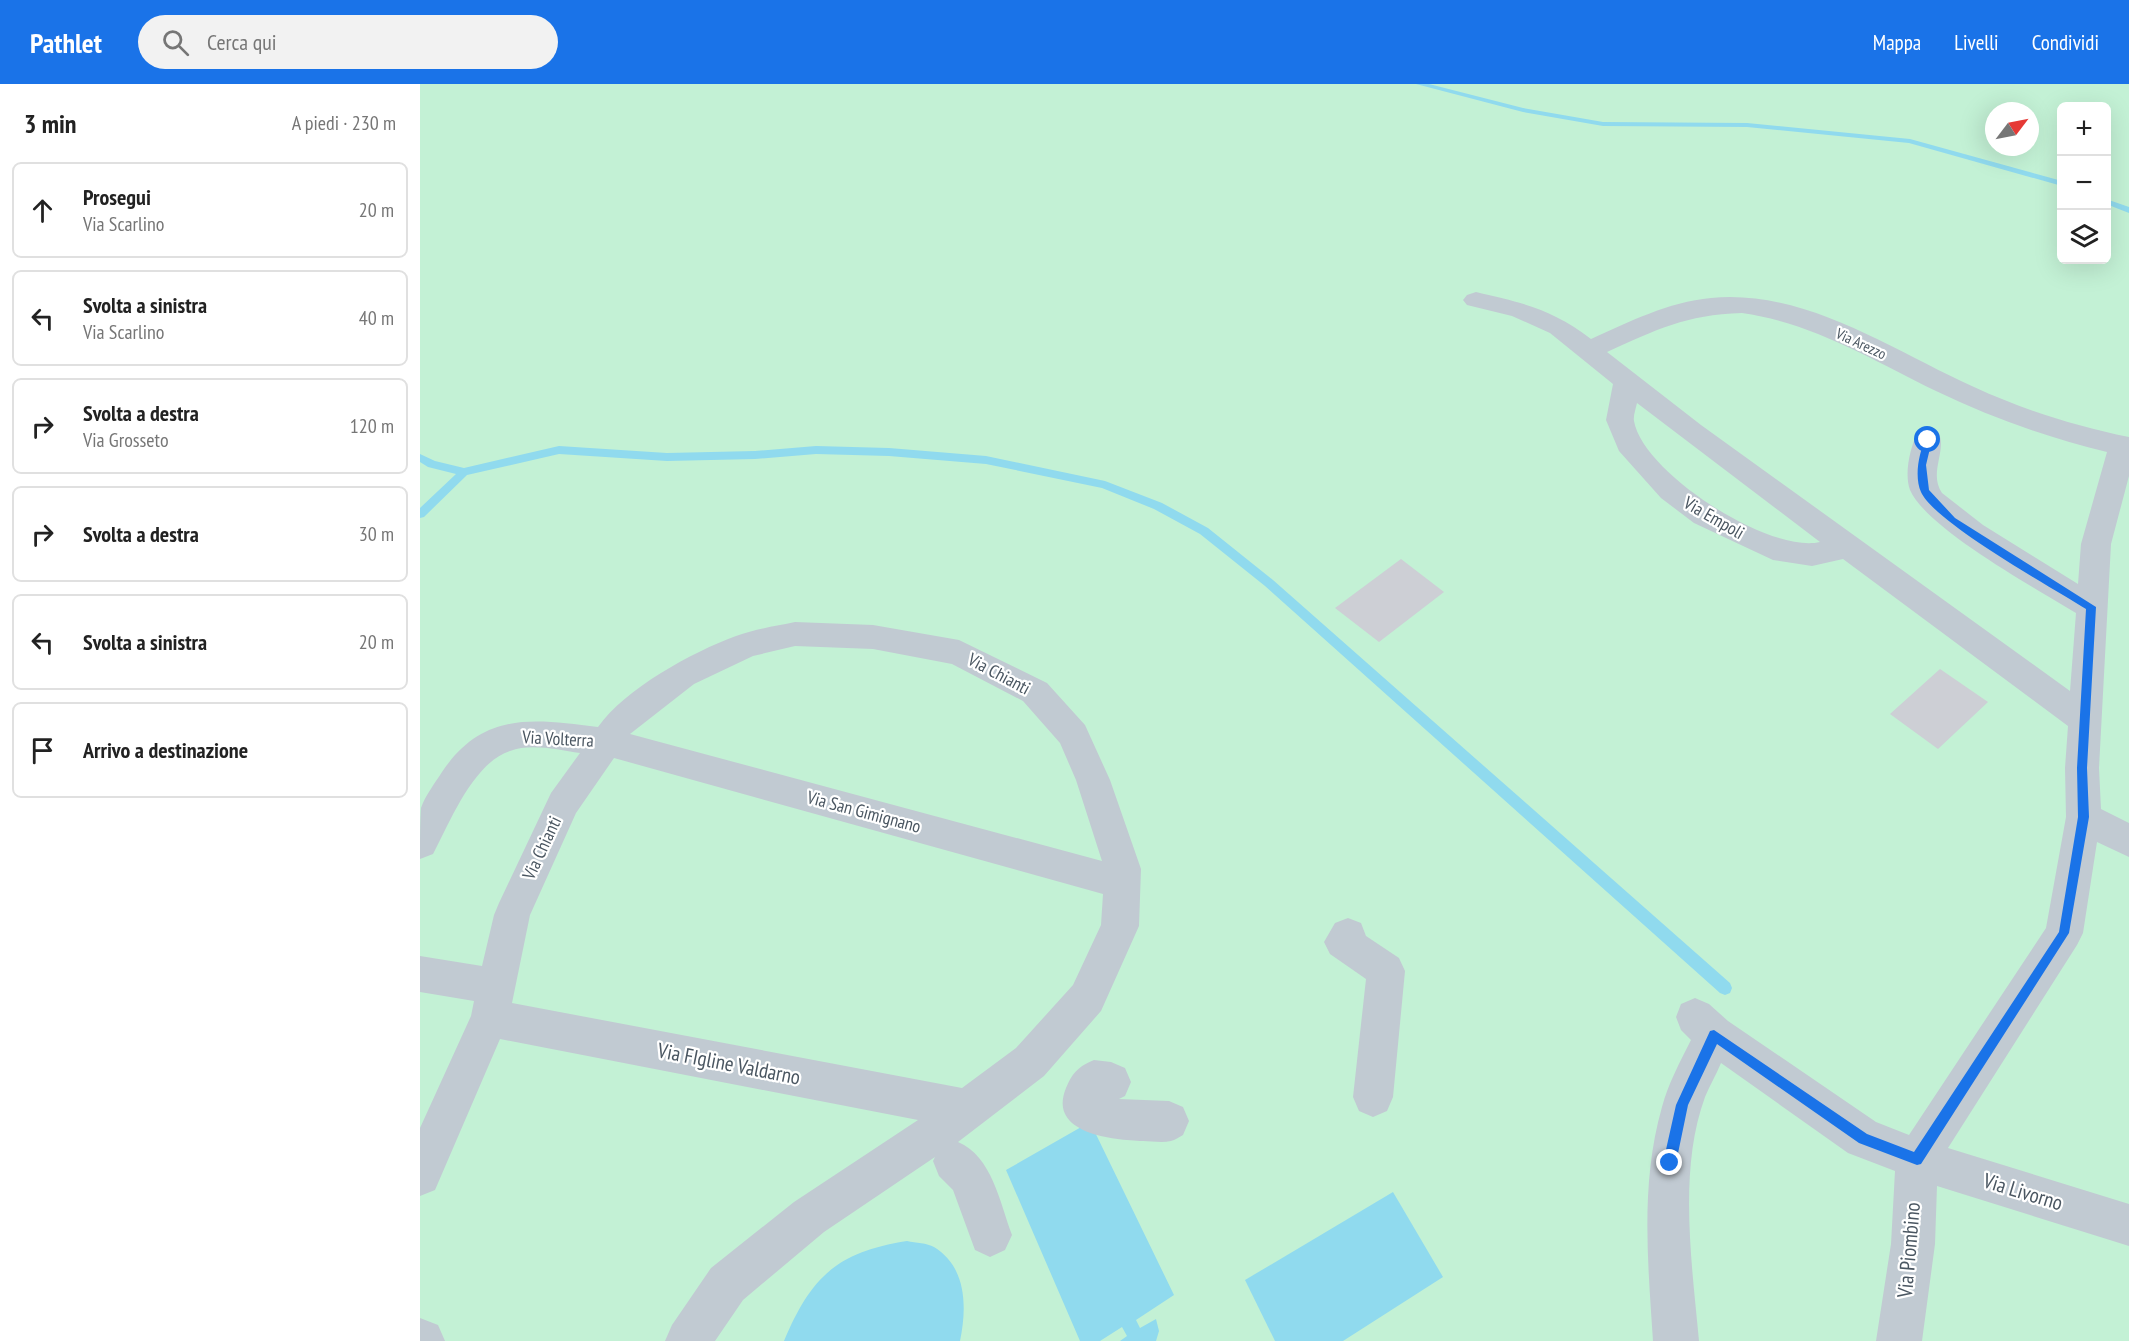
<!DOCTYPE html>
<html lang="it">
<meta charset="utf-8">
<style>
:root{--surface:#fff;--page:#f2f2f2;--text:#222;--muted:#767676;--line:#e0e0e0;--accent:#1a73e8}
body{margin:0;font-family:"PT Sans Narrow",sans-serif;background:var(--page);color:var(--text)}
.controls{position:absolute;right:18px;top:18px;display:grid;overflow:hidden;border-radius:9px;box-shadow:0 6px 24px #0002}
.controls button{width:54px;height:54px;display:grid;place-items:center;padding:0;border:0;border-bottom:2px solid var(--line);background:var(--surface);color:var(--text);font:30px sans-serif}
.compass{position:absolute;left:1565px;top:18px;width:54px;height:54px;border-radius:50%;background:var(--surface);box-shadow:0 6px 24px #0002;rotate:58deg}
.stop{position:absolute;width:18px;height:18px;margin:-14px;border:4px solid #1a73e8;border-radius:50%;background:#fff}
.stop.end{background:#1a73e8;border-color:#fff;box-shadow:0 2px 6px #0008}
.list{margin:0;padding:0;list-style:none}
h2{display:flex;justify-content:space-between;align-items:center;height:78px;margin:0;padding:0 24px;font-size:26px}
h2 small{font-size:20px;font-weight:400;color:var(--muted)}
.list li{display:grid;grid-template-columns:39px 1fr auto;gap:18px;align-items:center;box-sizing:border-box;height:96px;margin:0 12px 12px;padding:0 12px;border:2px solid var(--line);border-radius:9px}
.list b{display:block;font-size:22px;white-space:nowrap}
.list p{margin:0;font-size:20px;white-space:nowrap;color:var(--muted)}
.list em{font-size:20px;font-style:normal;color:var(--muted)}
.icon{flex:none;width:33px;height:33px;fill:none;stroke:currentColor;stroke-width:2;stroke-linecap:round;stroke-linejoin:round}
.map{position:relative;flex:none;width:1709px;height:1257px;overflow:hidden}
header{display:flex;align-items:center;gap:36px;box-sizing:border-box;height:84px;padding:0 30px;background:var(--accent);color:#fff}
header strong{font-size:28px}
nav{display:flex;gap:33px;margin-inline-start:auto;font-size:21px}
.search{width:420px;height:54px;background:var(--page);display:flex;align-items:center;gap:15px;box-sizing:border-box;padding:0 21px;border-radius:33px;color:var(--muted);font-size:22px}
main{display:flex}
aside{flex:1;background:var(--surface)}
.map>svg:first-child{display:block}
.green{fill:#c3f1d5;fill-rule:evenodd}
.water{fill:#90daee}
.lines{fill:none;stroke-linecap:round;stroke-linejoin:round}
.stream{fill:#90daee;fill-rule:evenodd}
.building{fill:#cdcfd5}
.street{fill:#c1cad2;fill-rule:evenodd}
.route{fill:#1a73e8}
.labels{text-anchor:middle;stroke-width:4.5;stroke-linejoin:round;paint-order:stroke}
.far-street-label{font-size:15px;fill:#4a5661;stroke:#fff}
.street-label{font-size:18px;fill:#4a5661;stroke:#fff}
.near-street-label{font-size:21px;fill:#4a5661;stroke:#fff}
</style>
<header>
<strong>Pathlet</strong>
<div class="search"><svg class="icon" aria-label="search" viewBox="0 0 24 24"><circle cx="10" cy="10" r="6"/><path d="M15 15l6 6"/></svg>Cerca qui</div>
<nav><a>Mappa</a><a>Livelli</a><a>Condividi</a></nav>
</header>
<main>
<aside>
<h2>3 min<small>A piedi · 230 m</small></h2>
<ul class="list">
<li><svg class="icon" aria-label="ahead" viewBox="0 0 24 24"><path d="M12 20V5M6 11l6-6 6 6"/></svg><div><b>Prosegui</b><p>Via Scarlino</p></div><em>20 m</em></li>
<li><svg class="icon" aria-label="left" viewBox="0 0 24 24"><path d="M17 20v-9H6M10 6l-5 5 5 5"/></svg><div><b>Svolta a sinistra</b><p>Via Scarlino</p></div><em>40 m</em></li>
<li><svg class="icon" aria-label="right" viewBox="0 0 24 24"><path d="M7 20v-9h11M14 6l5 5-5 5"/></svg><div><b>Svolta a destra</b><p>Via Grosseto</p></div><em>120 m</em></li>
<li><svg class="icon" aria-label="right" viewBox="0 0 24 24"><path d="M7 20v-9h11M14 6l5 5-5 5"/></svg><div><b>Svolta a destra</b></div><em>30 m</em></li>
<li><svg class="icon" aria-label="left" viewBox="0 0 24 24"><path d="M17 20v-9H6M10 6l-5 5 5 5"/></svg><div><b>Svolta a sinistra</b></div><em>20 m</em></li>
<li><svg class="icon" aria-label="arrive" viewBox="0 0 24 24"><path d="M6 21V4h12l-3 4 3 4H6"/></svg><div><b>Arrivo a destinazione</b></div></li>
</ul>
</aside>
<div class="map">
<svg width="1709" height="1257" viewBox="0 0 1709 1257">
<rect width="100%" height="100%" fill="#f5f3f3"/>
<path class="green" d="M 0,0 L 1709,0 L 1709,1257 L 0,1257 ZM 1642,22 L 1686,22 L 1686,176 L 1642,176 ZM 1574,27 L 1610,27 L 1610,63 L 1574,63 Z"/>
<g class="water">
<polygon points="670,1038 754,1211 716,1236 720,1244 736,1235 739,1247 736,1257 700,1257 707,1252 702,1243 680,1257 660,1257 586,1086"/>
<polygon points="973,1108 1023,1193 923,1257 855,1257 825,1196"/>
<path d="M 487,1157 C 496,1159 507,1159 514,1163 C 547,1183 547,1224 540,1257 L 364,1257 C 391,1193 417,1168 487,1157 Z"/>
</g>
<g class="lines">
<g class="stream">
<polygon points="996,0 1009,0 1103,24 1183,38 1327,39 1490,55 1642,97 1642,102 1489,59 1327,43 1183,42 1103,28"/>
<polygon points="1686,115 1709,123 1709,129 1686,120"/>
<polygon points="139,362 247,369 335,367 396,362 469,364 566,372 685,397 742,419 788,444 853,496 1310,899 1312,904 1310,909 1305,911 1300,909 845,502 780,450 734,425 682,404 566,380 469,372 396,370 335,375 247,377 139,370 47,391 4,433 0,434 0,424 36,390 8,383 0,378 0,370 15,377 44,384"/>
</g>
</g>
<g class="building">
<polygon points="981,475 1024,508 959,558 915,524"/>
<polygon points="1520,585 1568,618 1518,665 1470,630"/>
</g>
<g class="lines">
<g class="street">
<path d="M 1056,208 C 1103,219 1132,225 1171,255 C 1209,238 1248,218 1291,214 C 1386,205 1471,266 1554,303 C 1604,326 1655,342 1709,353 L 1709,392 L 1691,460 L 1679,684 L 1681,725 L 1709,739 L 1709,773 L 1677,758 L 1663,849 L 1657,861 L 1528,1064 L 1709,1120 L 1709,1162 L 1517,1102 L 1515,1160 L 1502,1257 L 1456,1257 L 1471,1160 L 1475,1087 L 1428,1069 L 1301,979 C 1296,991 1290,1001 1285,1013 C 1258,1086 1272,1181 1279,1257 L 1233,1257 C 1228,1179 1220,1100 1242,1023 C 1248,1000 1260,978 1271,956 L 1261,946 L 1256,933 L 1261,920 L 1275,914 L 1289,920 L 1308,937 L 1456,1038 L 1489,1051 L 1626,844 L 1646,733 L 1645,684 L 1648,642 L 1423,475 L 1392,482 L 1353,476 L 1274,439 L 1241,414 L 1199,367 L 1186,336 L 1193,300 L 1130,249 L 1092,232 L 1047,221 L 1043,216 L 1047,211 ZM 1322,229 C 1393,239 1452,276 1516,307 C 1570,333 1628,354 1687,368 L 1661,460 L 1658,500 L 1563,441 L 1522,409 C 1508,389 1528,365 1518,348 L 1508,345 L 1498,348 C 1490,363 1484,390 1490,406 C 1507,445 1617,505 1656,529 L 1650,607 L 1281,341 L 1187,268 C 1238,245 1265,231 1322,229 ZM 1217,319 L 1400,458 C 1350,470 1223,389 1214,337 C 1213,332 1216,324 1217,319 Z"/>
<path d="M 375,538 L 453,541 L 539,556 L 627,599 L 665,641 L 690,696 L 721,785 L 719,842 L 681,927 L 624,992 L 538,1058 C 572,1072 580,1119 592,1151 L 585,1166 L 570,1173 L 555,1166 L 533,1106 L 519,1092 L 513,1077 L 515,1073 L 404,1148 L 323,1216 L 295,1257 L 245,1257 L 252,1241 L 291,1184 L 374,1118 L 498,1036 L 80,955 L 15,1106 L 0,1112 L 0,1044 L 51,932 L 54,917 L 0,908 L 0,872 L 62,882 L 74,831 L 79,819 L 131,709 L 160,669 C 138,666 111,659 90,667 C 53,679 30,738 13,770 L 0,775 C 0,760 0,738 1,724 C 5,712 15,699 22,688 C 63,627 113,635 178,643 C 205,605 272,568 316,552 C 335,545 356,542 375,538 ZM 375,562 L 453,565 L 532,580 L 603,617 L 640,659 L 656,696 L 682,777 L 210,650 L 274,600 L 333,572 ZM 194,674 L 683,810 L 681,841 L 653,901 L 596,964 L 542,1004 L 92,919 L 110,831 L 156,729 Z"/>
<polygon points="928,834 941,839 946,852 979,874 985,887 973,1013 967,1027 953,1033 939,1027 933,1013 946,895 910,870 904,858 915,839"/>
<path d="M 674,976 L 691,978 L 705,984 L 711,998 L 705,1012 L 699,1015 L 749,1017 L 763,1023 L 769,1037 L 763,1051 C 759,1053 755,1056 751,1057 C 742,1059 731,1057 723,1057 C 694,1056 627,1050 646,1004 C 653,988 658,983 674,976 Z"/>
<polygon points="0,1234 18,1241 25,1257 0,1257"/>
</g>
</g>
<path class="route" d="M 1506,354 L 1512,356 L 1506,381 L 1509,406 L 1535,434 L 1676,523 L 1667,684 L 1669,733 L 1649,849 L 1501,1080 L 1497,1081 L 1439,1059 L 1297,960 L 1268,1021 L 1256,1079 L 1254,1084 L 1250,1086 L 1245,1084 L 1243,1079 L 1256,1021 L 1290,947 L 1294,946 L 1447,1050 L 1494,1068 L 1639,848 L 1658,733 L 1657,684 L 1666,525 C 1633,504 1515,439 1501,408 C 1494,393 1499,368 1506,354 Z"/>
<g class="labels">
<g class="far-street-label">
<text transform="translate(1441 260) rotate(25)" y="5">Via Arezzo</text>
</g>
<g class="street-label">
<text transform="translate(1294 434) rotate(30)" y="6">Via Empoli</text>
<text transform="translate(579 590) rotate(28)" y="6">Via Chianti</text>
<text transform="translate(138 655) rotate(3)" y="6">Via Volterra</text>
<text transform="translate(444 728) rotate(15)" y="6">Via San Gimignano</text>
<text transform="translate(122 764) rotate(-65)" y="6">Via Chianti</text>
</g>
<g class="near-street-label">
<text transform="translate(309 980) rotate(11)" y="7">Via FIgline Valdarno</text>
<text transform="translate(1603 1108) rotate(17)" y="7">Via Livorno</text>
<text transform="translate(1489 1166) rotate(-85)" y="7">Via Piombino</text>
</g>
</g>
</svg>
<div class="controls">
<button>+</button>
<button>−</button>
<button><svg class="icon" aria-label="layers" viewBox="0 0 24 24"><path d="M12 4l9 5-9 5-9-5zM3 14l9 5 9-5"/></svg></button>
</div>
<svg class="compass" viewBox="-18 -18 36 36"><path d="M0-13l5 13h-10z" fill="#e53935"/><path d="M0 13l5-13h-10z" fill="#767676"/></svg>
<div class="stop" style="left:1508px;top:356px"></div>
<div class="stop end" style="left:1250px;top:1079px"></div>
</div>
</main>
